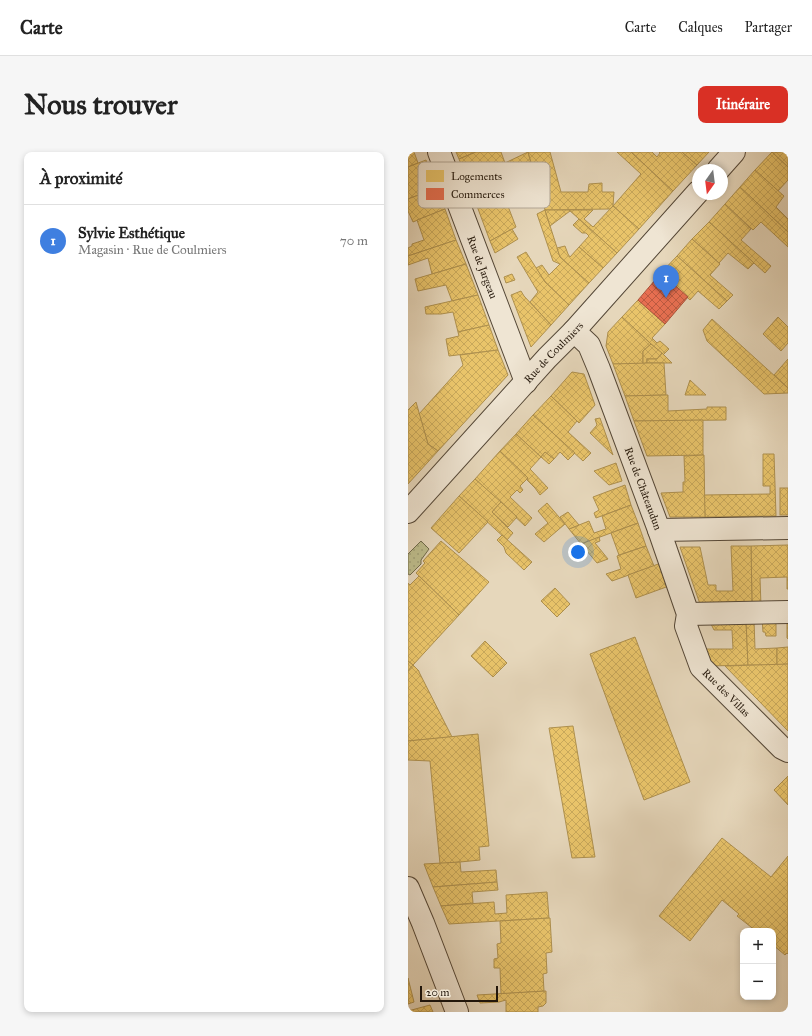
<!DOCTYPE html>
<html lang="fr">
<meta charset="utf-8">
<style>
:root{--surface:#fff;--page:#f6f6f6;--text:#222;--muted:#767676;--line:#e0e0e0;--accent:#d93025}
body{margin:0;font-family:"IM FELL Great Primer",serif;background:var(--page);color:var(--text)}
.controls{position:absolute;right:12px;bottom:12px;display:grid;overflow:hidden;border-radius:8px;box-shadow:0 2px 6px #0003}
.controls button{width:36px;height:36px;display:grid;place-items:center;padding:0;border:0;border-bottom:1px solid var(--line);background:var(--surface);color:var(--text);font:20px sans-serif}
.compass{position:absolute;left:284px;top:12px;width:36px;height:36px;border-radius:50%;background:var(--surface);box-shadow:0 2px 6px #0003;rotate:194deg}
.scale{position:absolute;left:12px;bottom:10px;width:78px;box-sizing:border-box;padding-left:4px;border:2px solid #23170b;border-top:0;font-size:11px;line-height:14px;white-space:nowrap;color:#23170b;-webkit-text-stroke:3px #efe5d3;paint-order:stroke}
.you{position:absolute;left:170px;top:400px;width:14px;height:14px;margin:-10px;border:3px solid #fff;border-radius:50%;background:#1a73e8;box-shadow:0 0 0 6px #1a73e833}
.badge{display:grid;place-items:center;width:26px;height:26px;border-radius:50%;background:var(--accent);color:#fff;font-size:13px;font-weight:700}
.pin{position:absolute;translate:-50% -33px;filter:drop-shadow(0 1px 2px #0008)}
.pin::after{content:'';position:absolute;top:21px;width:14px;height:12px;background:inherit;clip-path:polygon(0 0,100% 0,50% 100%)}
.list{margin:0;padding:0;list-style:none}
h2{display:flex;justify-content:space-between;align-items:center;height:52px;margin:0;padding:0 16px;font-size:17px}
h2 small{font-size:13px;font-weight:400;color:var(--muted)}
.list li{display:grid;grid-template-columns:26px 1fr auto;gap:12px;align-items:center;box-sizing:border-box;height:72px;padding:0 16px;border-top:1px solid var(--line)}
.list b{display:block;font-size:15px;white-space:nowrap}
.list p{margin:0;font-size:13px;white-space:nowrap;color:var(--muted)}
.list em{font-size:13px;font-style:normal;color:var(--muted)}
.map{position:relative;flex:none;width:380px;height:860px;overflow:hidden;border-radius:8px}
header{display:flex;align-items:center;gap:24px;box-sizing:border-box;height:56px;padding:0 20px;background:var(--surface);border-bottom:1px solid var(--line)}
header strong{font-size:19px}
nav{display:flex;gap:22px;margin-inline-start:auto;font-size:14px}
.intro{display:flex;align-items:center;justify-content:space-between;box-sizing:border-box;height:96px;padding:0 24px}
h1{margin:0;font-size:28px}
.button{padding:10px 18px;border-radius:8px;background:var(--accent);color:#fff;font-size:14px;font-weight:700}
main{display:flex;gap:24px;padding:0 24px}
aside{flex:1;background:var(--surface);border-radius:8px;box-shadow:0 2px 6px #0003}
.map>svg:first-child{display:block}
.green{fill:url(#green-dots);stroke:#706a4b}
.homes{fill:url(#homes-cross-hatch);stroke:#ae904e}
.shops{fill:url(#shops-cross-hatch);stroke:#ac553c}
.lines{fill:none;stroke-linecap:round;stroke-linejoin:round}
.street-casing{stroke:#544737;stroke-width:24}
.street{stroke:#efe5d3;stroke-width:22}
.labels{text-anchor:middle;stroke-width:4;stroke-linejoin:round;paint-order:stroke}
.street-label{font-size:11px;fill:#23170b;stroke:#efe5d3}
.key{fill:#efe5d3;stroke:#b2a797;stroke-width:1}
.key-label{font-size:11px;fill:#23170b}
</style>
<header>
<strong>Carte</strong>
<nav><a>Carte</a><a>Calques</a><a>Partager</a></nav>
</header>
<div class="intro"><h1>Nous trouver</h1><a class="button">Itinéraire</a></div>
<main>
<aside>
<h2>À proximité<small></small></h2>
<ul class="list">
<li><span class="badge" style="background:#3f7fe0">1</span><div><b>Sylvie Esthétique</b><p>Magasin · Rue de Coulmiers</p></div><em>70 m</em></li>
</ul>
</aside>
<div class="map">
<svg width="380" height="860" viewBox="0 0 380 860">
<defs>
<pattern id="green-dots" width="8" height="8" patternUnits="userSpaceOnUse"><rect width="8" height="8" fill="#bdbc8b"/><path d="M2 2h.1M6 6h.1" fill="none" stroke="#a2a177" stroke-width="1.8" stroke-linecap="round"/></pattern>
<pattern id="homes-cross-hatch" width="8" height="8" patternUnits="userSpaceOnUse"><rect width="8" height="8" fill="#e9c46a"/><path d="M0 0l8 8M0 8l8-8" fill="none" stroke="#c8a85b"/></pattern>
<pattern id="shops-cross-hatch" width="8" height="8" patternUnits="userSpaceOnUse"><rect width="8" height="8" fill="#e76f51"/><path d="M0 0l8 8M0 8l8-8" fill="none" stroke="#bb5a41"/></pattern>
</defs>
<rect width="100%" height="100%" fill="#e6d7bb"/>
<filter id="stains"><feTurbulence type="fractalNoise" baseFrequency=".005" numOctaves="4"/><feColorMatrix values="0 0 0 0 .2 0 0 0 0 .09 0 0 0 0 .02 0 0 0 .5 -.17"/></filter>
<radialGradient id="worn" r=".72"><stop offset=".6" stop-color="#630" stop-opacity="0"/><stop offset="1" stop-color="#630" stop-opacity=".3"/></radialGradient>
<polygon class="green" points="13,389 21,397 13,408 13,412 2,423 0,422 0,402"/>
<g class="homes">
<polygon points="0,0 6,0 10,11 0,15"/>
<polygon points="48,0 68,0 51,7"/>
<polygon points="68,0 93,0 97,11 120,0 124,15 63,38 51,7"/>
<polygon points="120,0 142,0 153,40 180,40 181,32 194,31 194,40 206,40 205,54 202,57 137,58"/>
<polygon points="209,0 223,0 265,39 231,77 205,54 233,22"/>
<polygon points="223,0 244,0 249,5 252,1 251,0 274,0 289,13 265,39"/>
<polygon points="274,0 301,0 289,13"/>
<polygon points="364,0 380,15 380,28 370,39 347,18"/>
<polygon points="364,0 380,0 380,15"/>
<polygon points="18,8 29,36 0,47 0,15"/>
<polygon points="347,18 376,44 368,55 380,67 380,80 332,35"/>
<polygon points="84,30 92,51 98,49 108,75 82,89 63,38"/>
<polygon points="332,35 380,80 380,95 353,70 345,78 317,52"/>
<polygon points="29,36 37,57 5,70 0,59 0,47"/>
<polygon points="317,52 343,77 333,88 363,114 357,121 301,70"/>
<polygon points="205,54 231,77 209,101 161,58 185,58 176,67 185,75"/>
<polygon points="37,57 48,88 0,104 0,96 4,94 4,92 16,88 9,68"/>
<polygon points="137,58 152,105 181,131 161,153 137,130 128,116 134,113 141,123 152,112 145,109 129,62"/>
<polygon points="137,58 161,58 162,59 142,74"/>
<polygon points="171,67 209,101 195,116 171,95 181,84 178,81 174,81 165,73"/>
<polygon points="301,70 346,111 340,117 320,101 311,111 284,87"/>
<polygon points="104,77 110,87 87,101 82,89"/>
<polygon points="284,87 312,112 302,123 325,143 319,149 269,104"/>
<polygon points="48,88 58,112 24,122 20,106 0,113 0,104"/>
<polygon points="157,94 160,102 162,105 171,95 195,116 181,131 152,105 149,96"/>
<polygon points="118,100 137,130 161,153 143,173 122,150 130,140 109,105"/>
<polygon points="269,104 319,149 311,157 290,139 282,148 253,121"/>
<polygon points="58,112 70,143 44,149 38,133 10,139 7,127"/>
<polygon points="104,122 107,128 98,131 96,125"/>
<polygon points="113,139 116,144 143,173 123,195 103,143"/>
<polygon points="70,143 81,173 50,180 45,160 33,162 18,162 17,155"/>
<polygon points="230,148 257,172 244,186 249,191 252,189 261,197 255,203 214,165"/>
<polygon points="214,165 243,192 235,199 235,212 205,212 198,194 200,180"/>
<polygon points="370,165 380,175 380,191 373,199 355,182"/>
<polygon points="304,167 380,236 380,241 356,242 299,189 295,178"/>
<polygon points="81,173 90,198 41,204 38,187 51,184 50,180"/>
<polygon points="243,192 254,201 249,207 239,207 239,211 235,212 235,199"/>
<polygon points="90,198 100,223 30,299 20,292 11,262 55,213 52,203"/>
<polygon points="254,201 264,211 239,211 239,207 249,207"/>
<polygon points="380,207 380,236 366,223"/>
<polygon points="239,211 256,211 258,243 217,244 205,212"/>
<polygon points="164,220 176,222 187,253 171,271 143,244"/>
<polygon points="282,228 298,243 277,243"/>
<polygon points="258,243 260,243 260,259 299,257 299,255 318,255 318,268 226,269 217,244"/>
<polygon points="143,244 169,269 160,280 183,301 175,309 125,263"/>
<polygon points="8,250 20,292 30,299 0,332 0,258"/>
<polygon points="125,263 167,301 160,308 152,300 146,307 137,300 133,305 108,282"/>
<polygon points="192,266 205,303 182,281 189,273 187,267"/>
<polygon points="295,268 295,303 239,304 226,269"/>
<polygon points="108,282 133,305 122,317 140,336 132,343 127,336 119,328 120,326 92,299"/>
<polygon points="92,299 120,326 112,334 115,338 112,341 109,338 102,345 124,366 117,374 67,327"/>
<polygon points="137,300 146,307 141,312 133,305"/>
<polygon points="355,302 366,302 368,364 297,365 296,343 362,342 362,334 355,334"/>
<polygon points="296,303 297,365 262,365 253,341 275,340 275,330 277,330 276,304"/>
<polygon points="208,311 214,329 201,333 186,319"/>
<polygon points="67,327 93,350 84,360 105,381 99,388 51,344"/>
<polygon points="217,333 223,353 188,366 186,361 191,358 185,345"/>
<rect x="372" y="336" width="8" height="27"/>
<polygon points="51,344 80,370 51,401 23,376"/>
<polygon points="93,350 109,365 100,375 84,360"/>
<polygon points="139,351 157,372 136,390 127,382 140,371 130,359"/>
<polygon points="223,353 230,371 173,392 161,377 181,369 186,381 198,377 194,364"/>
<polygon points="160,360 171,373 161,377 152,365"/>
<polygon points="230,371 238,394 211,403 203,381"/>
<polygon points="94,383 124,410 116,418 98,401 96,395 89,388"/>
<polygon points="191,385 192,389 187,391 200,407 189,411 173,392"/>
<polygon points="33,389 81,430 51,463 8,421 17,411 15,409"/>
<polygon points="380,393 380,437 379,437 379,425 352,426 353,454 344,454 343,394"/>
<polygon points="238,394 246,414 204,429 198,422 213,417 209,404"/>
<polygon points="323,394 343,394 344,454 292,452 272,395 292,395 300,433 308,433 308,439 325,439"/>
<polygon points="253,411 261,434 228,446 220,423"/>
<polygon points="11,424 51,463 5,513 0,509 0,431 2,433"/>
<polygon points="147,436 162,452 149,465 133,449"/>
<polygon points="354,467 368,467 368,484 358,484 357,480 355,480"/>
<polygon points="301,468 338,468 340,513 302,514 298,497 325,497 324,478 306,478"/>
<polygon points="338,468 346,468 347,497 369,496 369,513 340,513"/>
<polygon points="379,472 380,472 380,487 379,486"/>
<polygon points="227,485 282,630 236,648 182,502"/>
<polygon points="77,489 99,511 85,525 63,504"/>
<polygon points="380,495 380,512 369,513 369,496"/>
<polygon points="0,509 5,513 0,519"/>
<polygon points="380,512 380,579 317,514"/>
<polygon points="5,513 11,519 11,520 44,585 0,589 0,519"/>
<polygon points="165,574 187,705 164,706 141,576"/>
<polygon points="70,582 81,694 71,695 72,708 32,712 22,609 0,608 0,589"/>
<polygon points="380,624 380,653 366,638"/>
<polygon points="314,686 363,725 380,704 380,802 379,801 377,803 365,793 365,779 348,779 329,764 331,762 314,748 282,789 251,764"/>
<polygon points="52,710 53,720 88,718 89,730 25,735 16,712"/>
<polygon points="89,730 90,738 64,740 65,751 33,754 25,735"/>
<polygon points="139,740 141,766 41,772 33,754 86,750 87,762 99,761 98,743"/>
<polygon points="142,766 144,800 138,801 139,821 135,822 136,839 93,842 92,816 86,816 86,807 90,806 89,792 93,791 92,769"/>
<polygon points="0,826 6,850 0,852"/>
<polygon points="138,839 138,851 135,854 130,855 130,860 98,860 98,848 91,850 72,851 69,843"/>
<polygon points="22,853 25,860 0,860 0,859"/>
</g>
<polygon class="shops" points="253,121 280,145 257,172 230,148"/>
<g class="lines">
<g class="street-casing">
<g id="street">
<path id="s1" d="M 31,0 L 118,230"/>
<polyline points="310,18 326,0"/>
<path id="s2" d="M 166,179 L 181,193 L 191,217 L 251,378 L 280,462 L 278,474 L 293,515 L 374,596 L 380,599"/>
<path id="s3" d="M 0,360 L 139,206 L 166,179 L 290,40"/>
<polyline points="251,378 380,376"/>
<polyline points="280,462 380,460"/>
<polyline points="0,736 15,771 49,860"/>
</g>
</g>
<use href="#street" class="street"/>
</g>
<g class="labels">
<g class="street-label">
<text dy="4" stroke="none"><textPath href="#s1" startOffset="123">Rue de Jargeau</textPath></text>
<text dy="4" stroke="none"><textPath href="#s3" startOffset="216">Rue de Coulmiers</textPath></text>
<text dy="4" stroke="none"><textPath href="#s2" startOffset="174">Rue de Châteaudun</textPath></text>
<text dy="4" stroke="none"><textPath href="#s2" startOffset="399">Rue des Villas</textPath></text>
</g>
</g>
<rect x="10" y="10" width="132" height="46" rx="6" class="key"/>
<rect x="18" y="18" width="18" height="12" fill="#e9c46a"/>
<rect x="18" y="36" width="18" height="12" fill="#e76f51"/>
<g class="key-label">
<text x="43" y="28">Logements</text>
<text x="43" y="46">Commerces</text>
</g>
<rect width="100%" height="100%" filter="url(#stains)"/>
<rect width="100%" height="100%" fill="url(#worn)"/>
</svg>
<div class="controls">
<button>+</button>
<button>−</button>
</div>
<svg class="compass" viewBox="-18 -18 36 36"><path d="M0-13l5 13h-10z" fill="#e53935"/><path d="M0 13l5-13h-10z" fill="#767676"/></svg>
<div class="scale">20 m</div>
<div class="you"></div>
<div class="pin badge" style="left:258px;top:146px;background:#3f7fe0">1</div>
</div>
</main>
